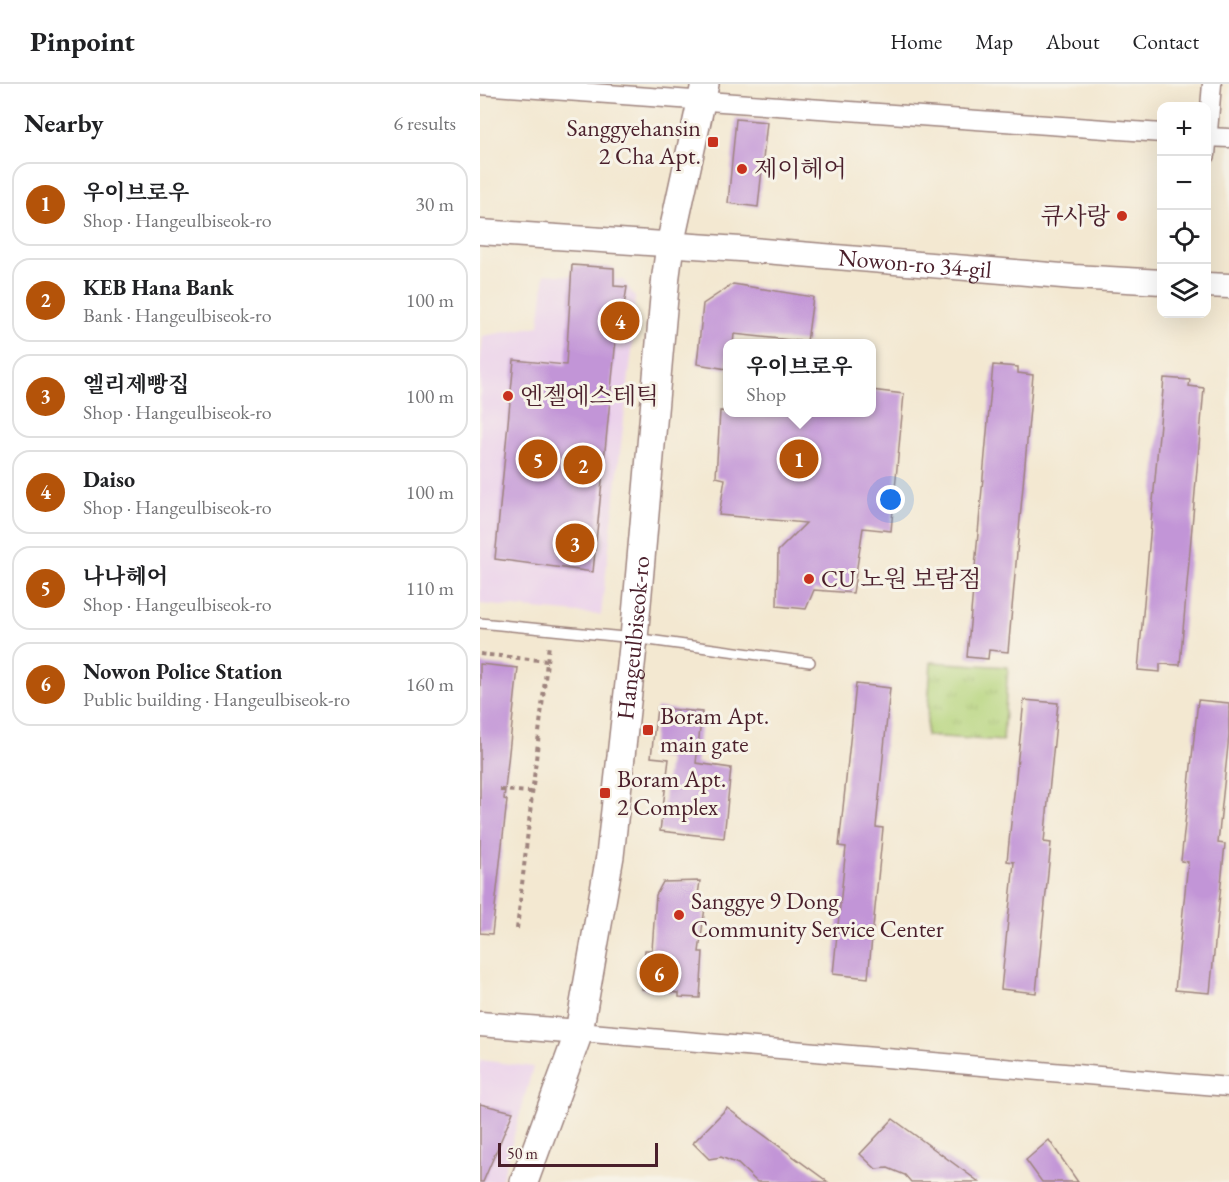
<!DOCTYPE html>
<meta charset="utf-8">
<style>
:root{--surface:#fff;--page:#f2f2f2;--text:#202124;--muted:#757577;--line:#e0e0e0;--accent:#b45309}
body{margin:0;font-family:"EB Garamond","Noto Serif KR",serif;background:var(--page);color:var(--text)}
.controls{position:absolute;right:18px;top:18px;display:grid;overflow:hidden;border-radius:12px;box-shadow:0 6px 24px #0002}
.controls button{width:54px;height:54px;display:grid;place-items:center;padding:0;border:0;border-bottom:2px solid var(--line);background:var(--surface);color:var(--text);font:30px sans-serif}
.scale{position:absolute;left:18px;bottom:15px;width:160px;box-sizing:border-box;padding-left:6px;border:3px solid #4a1f2b;border-top:0;font-size:16px;line-height:21px;white-space:nowrap;color:#4a1f2b;-webkit-text-stroke:4px #f7f3e8;paint-order:stroke}
.you{position:absolute;left:411px;top:416px;width:21px;height:21px;margin:-15px;border:4px solid #fff;border-radius:50%;background:#1a73e8;box-shadow:0 0 0 9px #1a73e833}
.badge{display:grid;place-items:center;width:39px;height:39px;border-radius:50%;background:var(--accent);color:#fff;font-size:20px;font-weight:700}
.pin{position:absolute;translate:-50% -50%;border:3px solid #fff;box-shadow:0 2px 6px #0006}
.popup{position:absolute;left:243px;top:255px;width:153px;height:78px;box-sizing:border-box;display:grid;place-content:center;border-radius:12px;background:var(--surface);filter:drop-shadow(0 2px 4px #0005);font-size:20px;white-space:nowrap;color:var(--muted)}
.popup b{font-size:22px;color:var(--text)}
.popup::after{content:'';position:absolute;left:50%;top:100%;margin-left:-12px;border:12px solid transparent;border-top-color:var(--surface)}
.list{margin:0;padding:0;list-style:none}
h2{display:flex;justify-content:space-between;align-items:center;height:78px;margin:0;padding:0 24px;font-size:26px}
h2 small{font-size:20px;font-weight:400;color:var(--muted)}
.list li{display:grid;grid-template-columns:39px 1fr auto;gap:18px;align-items:center;box-sizing:border-box;height:84px;margin:0 12px 12px;padding:0 12px;border:2px solid var(--line);border-radius:18px}
.list b{display:block;font-size:22px;white-space:nowrap}
.list p{margin:0;font-size:20px;white-space:nowrap;color:var(--muted)}
.list em{font-size:20px;font-style:normal;color:var(--muted)}
.icon{flex:none;width:33px;height:33px;fill:none;stroke:currentColor;stroke-width:2;stroke-linecap:round;stroke-linejoin:round}
.map{position:relative;flex:none;width:749px;height:1098px;overflow:hidden}
header{display:flex;align-items:center;gap:36px;box-sizing:border-box;height:84px;padding:0 30px;background:var(--surface);border-bottom:2px solid var(--line)}
header strong{font-size:28px}
nav{display:flex;gap:33px;margin-inline-start:auto;font-size:21px}
main{display:flex}
aside{flex:1;background:var(--surface)}
.map>svg:first-child{display:block}
.built{fill:#ebd1eb}
.grass{fill:url(#grass-tufts);stroke:#807a53;stroke-width:1.5}
.building{fill:#c295d7}
.lines{fill:none;stroke-linecap:round;stroke-linejoin:round}
.service-casing{stroke:#9e847e;stroke-width:12}
.minor-casing{stroke:#9e847e;stroke-width:21}
.tertiary-casing{stroke:#9e847e;stroke-width:27}
.secondary-casing{stroke:#9e847e;stroke-width:30}
.path{stroke:#9e847e;stroke-width:4;stroke-dasharray:4.5 4.5;stroke-linecap:butt}
.service{stroke:#fff;stroke-width:9}
.minor{stroke:#fff;stroke-width:18}
.tertiary{stroke:#fff;stroke-width:24}
.secondary{stroke:#fff;stroke-width:27}
.poi-dot{fill:#c8321e;stroke:#f7f3e8;stroke-width:2}
.labels{text-anchor:middle;stroke-width:6;stroke-linejoin:round;paint-order:stroke}
.poi-label{font-size:24px;fill:#4a1f2b;stroke:#f7f3e8;text-anchor:start}
.street-label{font-size:24px;fill:#4a1f2b;stroke:#f7f3e8}
</style>
<header>
<strong>Pinpoint</strong>
<nav><a>Home</a><a>Map</a><a>About</a><a>Contact</a></nav>
</header>
<main>
<aside>
<h2>Nearby<small>6 results</small></h2>
<ul class="list">
<li><span class="badge">1</span><div><b>우이브로우</b><p>Shop · Hangeulbiseok-ro</p></div><em>30 m</em></li>
<li><span class="badge">2</span><div><b>KEB Hana Bank</b><p>Bank · Hangeulbiseok-ro</p></div><em>100 m</em></li>
<li><span class="badge">3</span><div><b>엘리제빵집</b><p>Shop · Hangeulbiseok-ro</p></div><em>100 m</em></li>
<li><span class="badge">4</span><div><b>Daiso</b><p>Shop · Hangeulbiseok-ro</p></div><em>100 m</em></li>
<li><span class="badge">5</span><div><b>나나헤어</b><p>Shop · Hangeulbiseok-ro</p></div><em>110 m</em></li>
<li><span class="badge">6</span><div><b>Nowon Police Station</b><p>Public building · Hangeulbiseok-ro</p></div><em>160 m</em></li>
</ul>
</aside>
<div class="map">
<svg width="749" height="1098" viewBox="0 0 749 1098">
<defs>
<pattern id="grass-tufts" width="24" height="20" patternUnits="userSpaceOnUse" patternTransform="scale(1.5)"><rect width="24" height="20" fill="#b5d47b"/><path d="M3 7l-1-3M5 7V3M7 7l1-3M15 17l-1-3M17 17v-4M19 17l1-3" fill="none" stroke="#9db66a"/></pattern>
</defs>
<rect width="100%" height="100%" fill="#f7f3e8"/>
<filter id="ink" filterUnits="userSpaceOnUse"><feTurbulence type="fractalNoise" baseFrequency=".0167" numOctaves="2"/><feDisplacementMap in="SourceGraphic" scale="12" xChannelSelector="R" yChannelSelector="G"/><feConvolveMatrix kernelMatrix="1 2 1 2 8 2 1 2 1" color-interpolation-filters="sRGB"/></filter>
<filter id="wash" filterUnits="userSpaceOnUse"><feTurbulence type="fractalNoise" baseFrequency=".008" numOctaves="4" result="noise"/><feDisplacementMap in="SourceGraphic" scale="24" xChannelSelector="R" yChannelSelector="G"/><feGaussianBlur stdDeviation="1.35" result="paint"/><feColorMatrix in="noise" values="0 0 0 0 0 0 0 0 0 0 0 0 0 0 0 0 0 1.4 0 .05"/><feComposite in="paint" operator="in"/></filter>
<g filter="url(#wash)">
<rect width="100%" height="100%" fill="#f3e8d1"/>
<g class="built">
<polygon points="65,190 143,196 155,213 152,266 121,531 0,520 0,280 3,252 59,242"/>
<polygon points="0,976 53,983 21,1098 0,1098"/>
</g>
<polygon class="grass" points="451,578 528,583 523,657 446,652"/>
<g id="blocks">
<g class="building">
<polygon points="256,35 287,38 278,123 248,119"/>
<polygon points="92,181 134,184 134,202 147,203 143,228 151,229 148,256 136,255 113,488 15,475 34,276 86,281"/>
<polygon points="253,200 333,213 327,258 254,250 253,260 247,260 247,285 217,280 223,220"/>
<polygon points="513,281 538,283 538,289 553,291 528,568 509,566 508,575 487,573"/>
<polygon points="684,294 710,296 709,302 724,304 700,581 680,580 680,588 658,586"/>
<polygon points="391,306 424,310 411,447 383,444 373,509 334,506 326,525 297,522 298,467 326,439 239,431 245,395 236,393 240,327 391,328"/>
<polygon points="0,580 38,584 24,715 27,716 12,850 0,849"/>
<polygon points="376,600 410,604 396,743 403,744 388,894 353,890 366,763 359,762"/>
<polygon points="544,616 578,619 564,758 571,759 556,909 521,905 534,778 527,777"/>
<polygon points="718,616 749,619 749,652 738,759 745,760 730,909 695,906 708,778 701,777"/>
<polygon points="177,624 222,628 216,679 251,684 244,754 180,747 189,675 171,673"/>
<polygon points="220,797 218,811 226,816 219,868 223,868 220,914 199,913 199,909 162,905 165,866 172,866 176,811 183,798"/>
<polygon points="0,1020 33,1028 3,1098 0,1098"/>
<polygon points="247,1024 348,1098 277,1098 258,1080 241,1073 229,1075 213,1059"/>
<polygon points="413,1035 499,1098 431,1098 425,1091 408,1084 396,1085 380,1070"/>
<polygon points="569,1056 598,1098 562,1098 546,1076"/>
</g>
</g>
</g>
<g filter="url(#ink)">
<use href="#blocks" fill-opacity="0" stroke="#9e847e" stroke-width="1.5"/>
<g class="lines">
<g class="service-casing">
<polyline id="service" points="0,539 154,554 330,578"/>
</g>
<g class="minor-casing">
<g id="minor">
<polyline points="0,1 682,49"/>
<polyline points="726,53 749,54"/>
<polyline points="726,71 732,0"/>
<polyline points="99,948 749,1003"/>
</g>
</g>
<g class="tertiary-casing">
<g id="tertiary">
<path id="s1" d="M 0,148 L 260,165 L 594,193 L 682,198"/>
<polyline points="726,201 749,202"/>
<polyline points="0,940 99,948"/>
</g>
</g>
<g class="secondary-casing">
<g id="secondary">
<path id="s2" d="M 44,1098 L 99,948 L 130,772 L 154,554 L 186,191 L 190,161 L 225,0"/>
</g>
</g>
<g class="path">
<polyline points="0,570 68,577"/>
<polyline points="20,706 52,708"/>
<polyline points="37,845 69,560"/>
</g>
<use href="#service" class="service"/>
<use href="#minor" class="minor"/>
<use href="#tertiary" class="tertiary"/>
<use href="#secondary" class="secondary"/>
</g>
</g>
<g class="poi-dot">
<rect x="227" y="52" width="12" height="12" rx="3"/>
<circle cx="262" cy="85" r="6"/>
<circle cx="642" cy="132" r="6"/>
<circle cx="28" cy="312" r="6"/>
<circle cx="329" cy="495" r="6"/>
<rect x="162" y="640" width="12" height="12" rx="3"/>
<rect x="119" y="703" width="12" height="12" rx="3"/>
<circle cx="199" cy="831" r="6"/>
</g>
<g class="labels">
<g class="poi-label">
<text x="221" y="52" text-anchor="end">Sanggyehansin<tspan x="221" dy="28">2 Cha Apt.</tspan></text>
<text x="274" y="93">제이헤어</text>
<text x="630" y="140" text-anchor="end">큐사랑</text>
<text x="40" y="320">엔젤에스테틱</text>
<text x="341" y="503">CU 노원 보람점</text>
<text x="180" y="640">Boram Apt.<tspan x="180" dy="28">main gate</tspan></text>
<text x="137" y="703">Boram Apt.<tspan x="137" dy="28">2 Complex</tspan></text>
<text x="211" y="825">Sanggye 9 Dong<tspan x="211" dy="28">Community Service Center</tspan></text>
</g>
<g class="street-label">
<text dy="8" stroke="none"><textPath href="#s1" startOffset="436">Nowon-ro 34-gil</textPath></text>
<text dy="8" stroke="none"><textPath href="#s2" startOffset="558">Hangeulbiseok-ro</textPath></text>
</g>
</g>
</svg>
<div class="controls">
<button>+</button>
<button>−</button>
<button><svg class="icon" aria-label="locate" viewBox="0 0 24 24"><circle cx="12" cy="12" r="6"/><path d="M12 2v4M12 18v4M2 12h4M18 12h4"/></svg></button>
<button><svg class="icon" aria-label="layers" viewBox="0 0 24 24"><path d="M12 4l9 5-9 5-9-5zM3 14l9 5 9-5"/></svg></button>
</div>
<div class="scale">50 m</div>
<div class="you"></div>
<div class="pin badge" style="left:319px;top:375px">1</div>
<div class="popup"><b>우이브로우</b>Shop</div>
<div class="pin badge" style="left:103px;top:381px">2</div>
<div class="pin badge" style="left:95px;top:459px">3</div>
<div class="pin badge" style="left:140px;top:237px">4</div>
<div class="pin badge" style="left:58px;top:375px">5</div>
<div class="pin badge" style="left:179px;top:889px">6</div>
</div>
</main>
